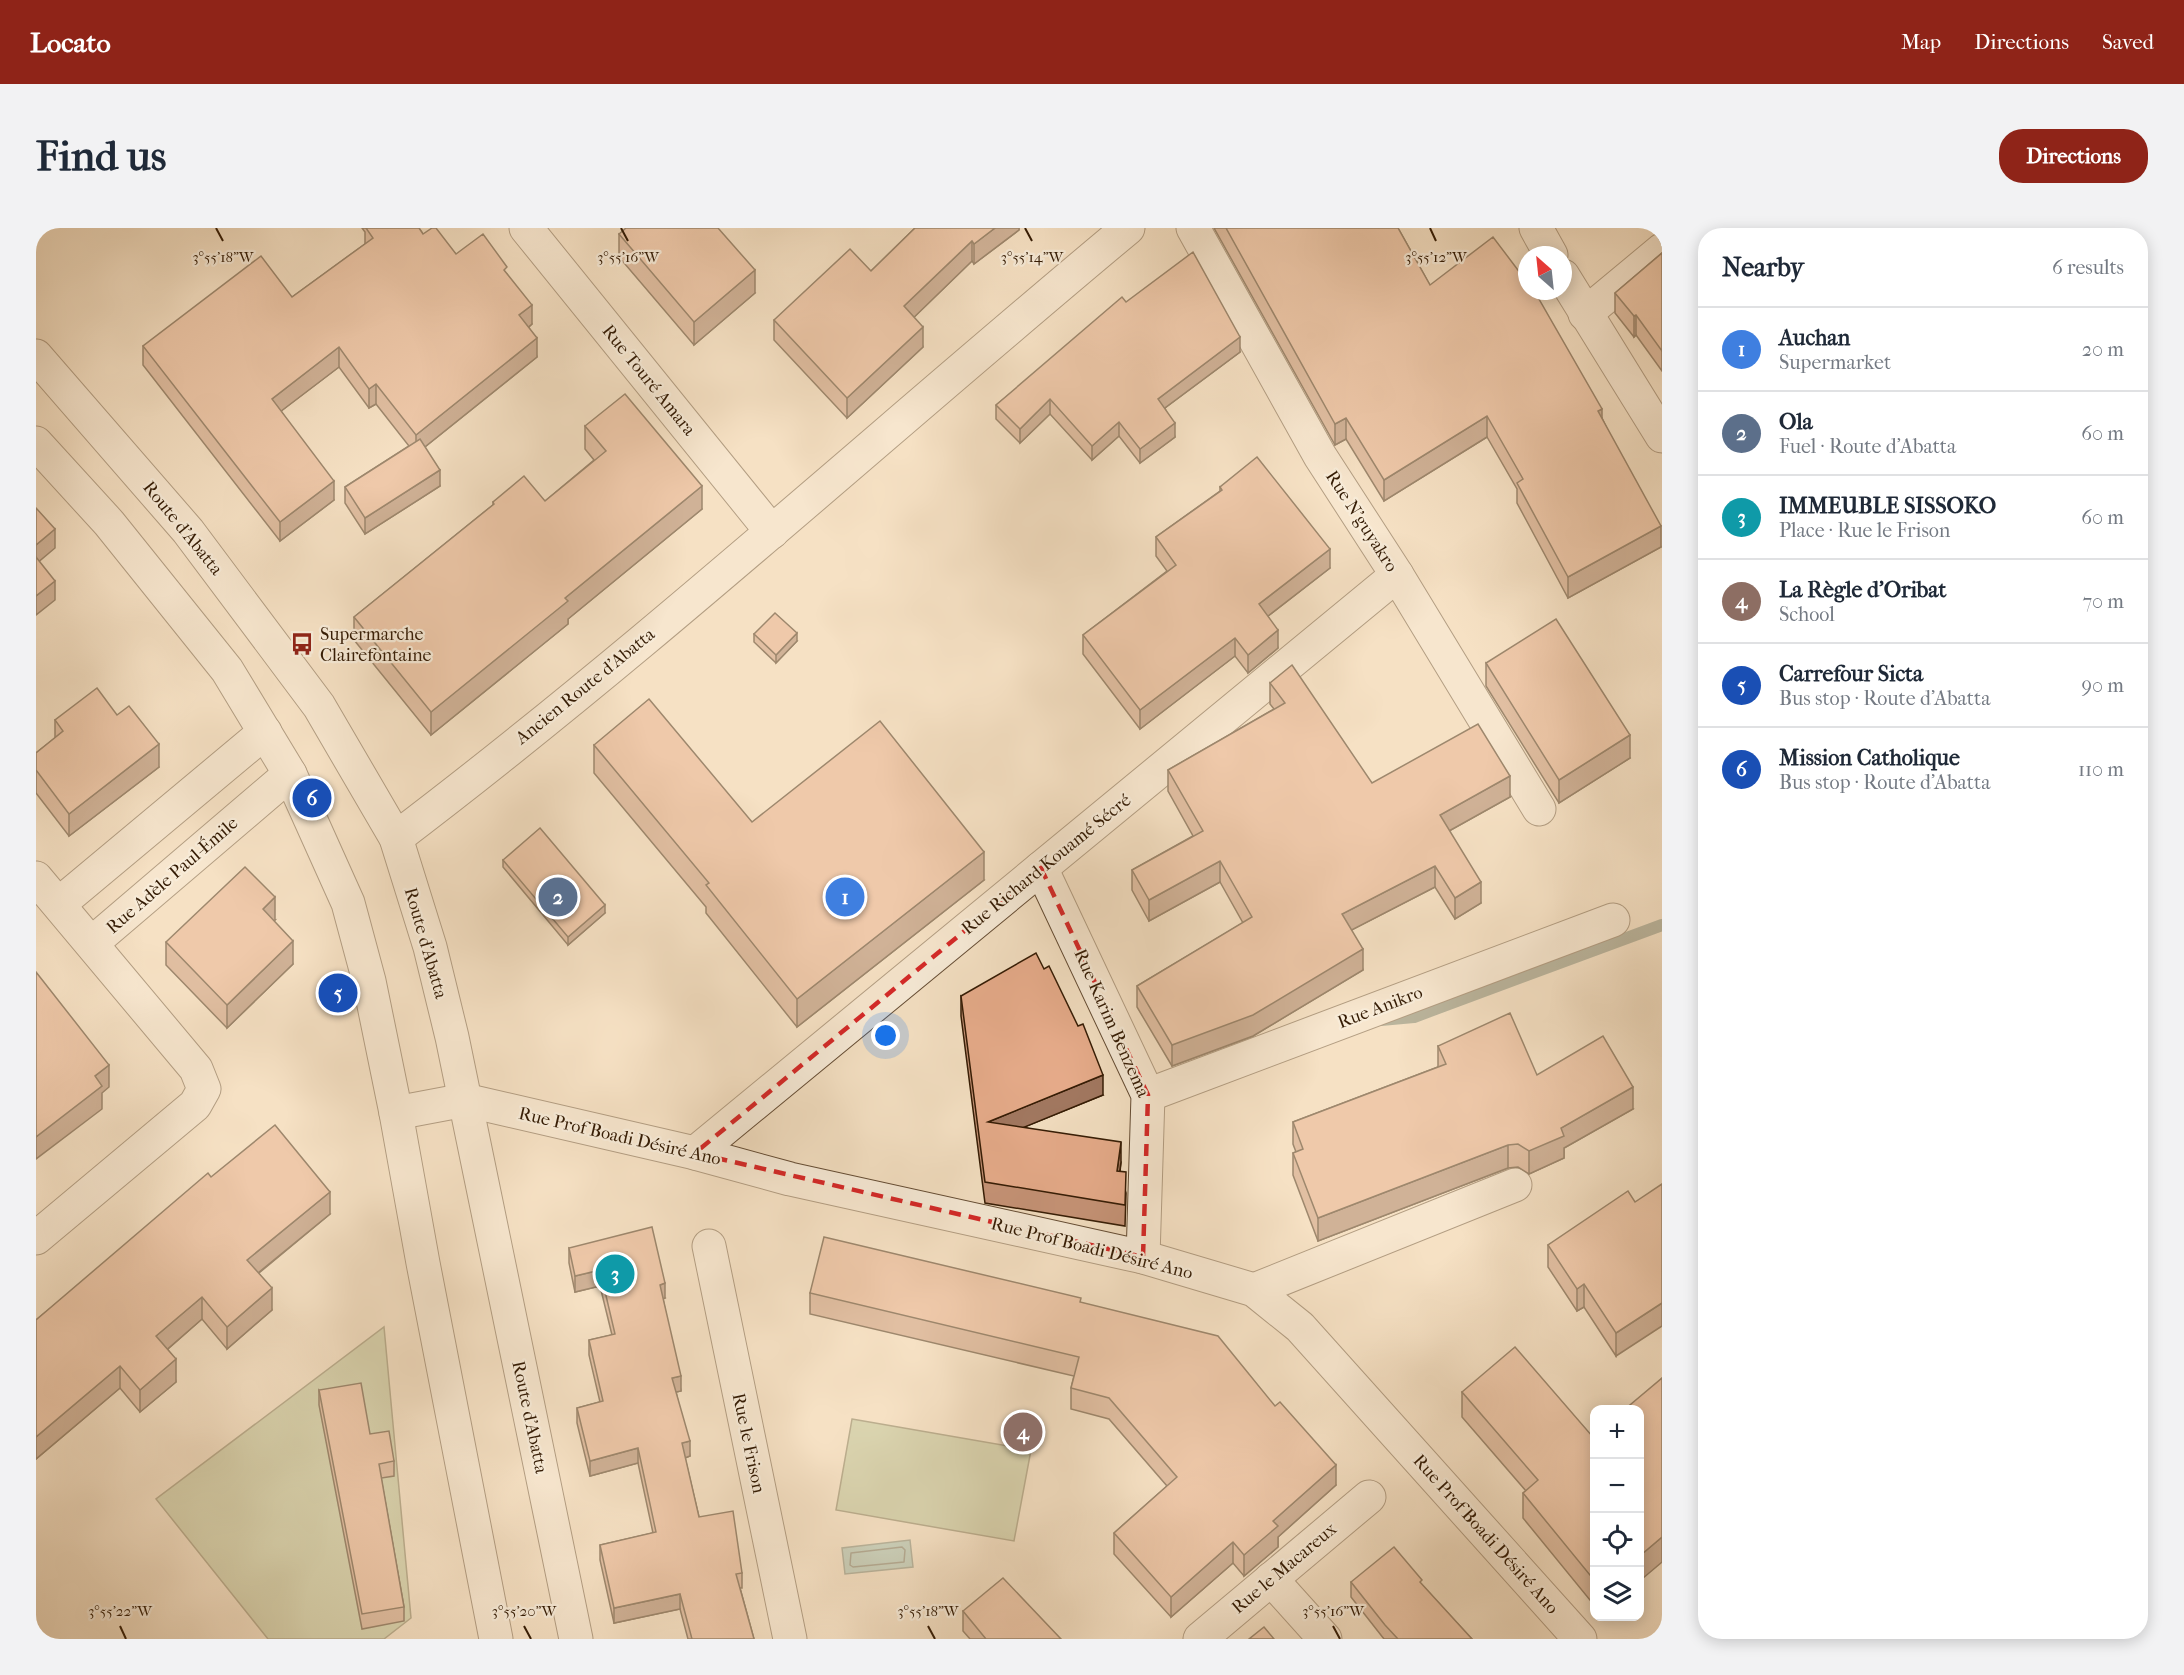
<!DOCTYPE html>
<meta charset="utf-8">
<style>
:root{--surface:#fff;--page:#f2f2f3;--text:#1f2937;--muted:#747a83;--line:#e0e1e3;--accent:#8f2418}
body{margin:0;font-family:"IM FELL French Canon",serif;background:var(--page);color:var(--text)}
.controls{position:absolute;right:18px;bottom:18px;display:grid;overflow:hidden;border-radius:12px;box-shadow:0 3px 15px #0003}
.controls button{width:54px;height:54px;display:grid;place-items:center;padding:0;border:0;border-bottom:2px solid var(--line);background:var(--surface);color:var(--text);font:30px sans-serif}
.compass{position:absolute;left:1482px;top:18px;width:54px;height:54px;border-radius:50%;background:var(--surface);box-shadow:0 3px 15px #0003;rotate:333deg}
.you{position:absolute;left:850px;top:808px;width:21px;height:21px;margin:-15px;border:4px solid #fff;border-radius:50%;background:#1a73e8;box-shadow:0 0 0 9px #1a73e833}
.badge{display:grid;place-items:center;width:39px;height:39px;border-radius:50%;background:var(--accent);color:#fff;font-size:20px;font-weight:700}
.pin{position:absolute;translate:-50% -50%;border:3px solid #fff;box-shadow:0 2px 6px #0006}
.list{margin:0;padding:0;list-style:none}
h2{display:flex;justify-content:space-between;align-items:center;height:78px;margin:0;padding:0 24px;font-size:26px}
h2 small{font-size:20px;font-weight:400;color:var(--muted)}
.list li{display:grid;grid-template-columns:39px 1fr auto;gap:18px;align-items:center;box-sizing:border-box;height:84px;padding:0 24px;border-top:2px solid var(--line)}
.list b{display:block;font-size:22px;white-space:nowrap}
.list p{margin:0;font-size:20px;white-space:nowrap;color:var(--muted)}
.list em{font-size:20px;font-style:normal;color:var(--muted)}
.icon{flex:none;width:33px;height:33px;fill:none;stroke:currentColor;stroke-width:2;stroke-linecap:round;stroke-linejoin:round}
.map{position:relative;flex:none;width:1626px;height:1411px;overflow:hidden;border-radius:24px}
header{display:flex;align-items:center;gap:36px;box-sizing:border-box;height:84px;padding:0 30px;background:var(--accent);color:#fff}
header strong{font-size:28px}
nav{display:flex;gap:33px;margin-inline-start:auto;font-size:21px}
.intro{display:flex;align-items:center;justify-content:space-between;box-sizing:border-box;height:144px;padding:0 36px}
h1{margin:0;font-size:42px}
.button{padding:15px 27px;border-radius:24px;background:var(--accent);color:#fff;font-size:21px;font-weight:700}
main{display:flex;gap:36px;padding:0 36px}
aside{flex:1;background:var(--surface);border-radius:24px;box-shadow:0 3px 15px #0003}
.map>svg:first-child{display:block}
.green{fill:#b8c396;stroke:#766f4d;stroke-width:1.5}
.water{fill:#9cbeb1;stroke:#727d6c;stroke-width:1.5}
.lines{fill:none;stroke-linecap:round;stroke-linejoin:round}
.shore{stroke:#686c5a;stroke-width:1.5}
.stream{stroke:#727d6c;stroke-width:12}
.minor-casing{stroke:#644c34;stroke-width:35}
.minor{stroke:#f8ecd9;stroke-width:33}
.wall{fill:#c79478;stroke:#341b04;stroke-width:1.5}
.shaded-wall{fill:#a27861;stroke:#341b04;stroke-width:1.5}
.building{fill:#e7ac8b;stroke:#341b04;stroke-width:1.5}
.marked{fill:none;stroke:#d62828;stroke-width:4.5;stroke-dasharray:12 8;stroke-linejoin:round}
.ticks{fill:none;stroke:#341b04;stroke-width:2}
.labels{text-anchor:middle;stroke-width:4.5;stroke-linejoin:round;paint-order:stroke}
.street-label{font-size:18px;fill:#341b04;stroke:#f8ecd9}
.poi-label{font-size:18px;fill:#341b04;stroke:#f8ecd9;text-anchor:start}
.ticks-label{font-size:15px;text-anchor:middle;fill:#341b04;stroke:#f8ecd9;stroke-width:4.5;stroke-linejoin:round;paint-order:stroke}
</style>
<header>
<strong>Locato</strong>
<nav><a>Map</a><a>Directions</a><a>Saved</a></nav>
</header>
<div class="intro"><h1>Find us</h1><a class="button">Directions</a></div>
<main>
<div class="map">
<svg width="1626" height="1411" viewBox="0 0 1626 1411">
<rect width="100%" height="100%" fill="#f5e1c4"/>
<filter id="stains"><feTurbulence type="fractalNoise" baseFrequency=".00333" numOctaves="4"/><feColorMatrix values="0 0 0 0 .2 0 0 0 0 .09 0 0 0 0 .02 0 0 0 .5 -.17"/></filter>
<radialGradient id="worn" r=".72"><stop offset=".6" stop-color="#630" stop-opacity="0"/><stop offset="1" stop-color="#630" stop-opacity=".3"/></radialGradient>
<g class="green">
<polygon points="348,1099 375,1390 348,1411 232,1411 120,1271"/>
<polygon points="816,1191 995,1222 978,1313 800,1282"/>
</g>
<polygon class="water" points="874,1312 877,1339 809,1346 806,1320"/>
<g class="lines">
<polygon class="shore" points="866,1319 869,1322 868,1334 817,1339 814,1337 815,1325"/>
<polyline class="stream" points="1345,792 1378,789 1626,697"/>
<g class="minor-casing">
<g id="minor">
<polyline points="490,0 736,304"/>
<polyline points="1157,0 1284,228 1361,347 1503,581"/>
<polyline points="1500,0 1515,27"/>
<polyline points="1527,48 1626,208"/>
<polyline points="1549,86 1626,22"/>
<polyline points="0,128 152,303 283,478 360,610 394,719 416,809 540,1411"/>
<polyline points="0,215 73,295 191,442 254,546 312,675 333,753 360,885 387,1035 460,1411"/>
<path d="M 360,610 C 613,418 848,203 1092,0"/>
<polyline points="1005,640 1112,867 1107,1029"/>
<polyline points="0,650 160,841 168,861 159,877 0,1010"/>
<polyline points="23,676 229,504"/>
<polyline points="56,715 254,546"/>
<polyline points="1112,867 1577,692"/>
<polyline points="360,885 429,872 659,925 754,951 1107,1029 1218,1062 1264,1099 1544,1411"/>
<polyline points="659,925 1361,347"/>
<polyline points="673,1018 754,1411"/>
<polyline points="1218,1062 1479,957"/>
<polyline points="1235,1351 1289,1411"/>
<polyline points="1164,1411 1333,1269"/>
</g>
</g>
<use href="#minor" class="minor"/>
</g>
<g class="wall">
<polygon points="326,0 383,0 387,6 420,26 471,46 496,96 493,99 501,129 389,219 404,258 329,306 309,275 309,259 373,218 340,176 333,180 303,139 245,183 298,272 244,313 107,137 107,118 256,69 329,16 329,4"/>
<polygon points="879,0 983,0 983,2 938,36 936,33 878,89 887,119 811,190 738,112 738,92 835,43"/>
<polygon points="1178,0 1362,0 1394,57 1566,190 1625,319 1532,370 1481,275 1481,261 1451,209 1348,273 1310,211 1299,217"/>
<polygon points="583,6 719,65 658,117 583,29"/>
<polygon points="1626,25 1626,143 1600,107 1598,109 1579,85 1579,65"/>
<polygon points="1090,74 1204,124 1129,180 1139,209 1104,235 1083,208 1056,232 1014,186 984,215 960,191 960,177"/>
<polygon points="549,198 666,281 532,391 532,396 395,507 318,412 318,389 457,277 457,274 509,273 558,232 549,221"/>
<polygon points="1184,259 1294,340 1232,388 1242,420 1212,445 1199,428 1104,501 1047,426 1047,407 1131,343 1120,328 1120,309 1184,263"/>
<polygon points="718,406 761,413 740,435 718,414"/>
<polygon points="1450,435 1594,530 1523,575 1450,458"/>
<polygon points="1234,455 1336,555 1474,569 1413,603 1445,675 1419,691 1399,659 1315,702 1327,742 1217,808 1136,838 1101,779 1101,758 1207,695 1184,654 1113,693 1096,662 1096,642 1157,608 1132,563 1132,542 1238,481 1234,476"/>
<polygon points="81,487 123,539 33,608 0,565 0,525 19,510 19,492"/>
<polygon points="558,517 716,594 948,652 761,799 670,685 670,679 558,545"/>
<polygon points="467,632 569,685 532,717 467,639"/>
<polygon points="239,692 238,693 257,736 191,800 130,737 130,714"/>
<polygon points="925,768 1067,867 988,899 1085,934 1084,944 1090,965 1089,998 949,975 925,788"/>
<polygon points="1402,818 1501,847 1597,881 1528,920 1528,930 1493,946 1482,939 1472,940 1282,1013 1257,947 1257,925 1260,924 1257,916 1257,894 1402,839"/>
<polygon points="175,949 294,986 223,1045 236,1082 191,1121 166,1091 132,1121 140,1154 104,1184 84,1160 0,1231 0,1092"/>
<polygon points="1599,974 1580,1128 1548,1079 1541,1083 1512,1039 1512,1017"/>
<polygon points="533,1020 629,1070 627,1071 645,1163 640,1164 654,1228 649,1230 663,1289 706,1345 706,1360 704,1360 718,1411 652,1411 644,1381 578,1395 564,1332 564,1317 617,1305 602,1235 554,1248 541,1195 541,1180 564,1174 553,1127 553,1112 576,1107 564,1058 539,1064 533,1035"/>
<polygon points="774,1065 1045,1075 1300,1257 1242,1309 1242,1319 1208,1348 1197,1335 1135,1389 1078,1326 1078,1305 1131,1258 1073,1191 1035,1181 1035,1160 1038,1148 774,1086"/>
<polygon points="1626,1150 1606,1351 1604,1348 1604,1182"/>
<polygon points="283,1162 334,1206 358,1233 358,1248 345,1250 368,1379 368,1393 326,1401 283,1177"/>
<polygon points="1426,1164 1556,1208 1558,1206 1558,1377 1487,1290 1487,1265 1490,1263 1426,1189"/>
<polygon points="1315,1354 1386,1357 1436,1411 1348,1411 1315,1369"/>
<polygon points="927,1383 1025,1411 934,1411 927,1403"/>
</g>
<g class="shaded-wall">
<polygon points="959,0 983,0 983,2 938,36 938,16"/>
<polygon points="936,13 936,33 868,99 868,78"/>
<polygon points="719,42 719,65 658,117 658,94"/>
<polygon points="496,77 496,96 483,107 483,87"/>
<polygon points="1600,87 1600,107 1598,109 1598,88"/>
<polygon points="887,99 887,119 811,190 811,170"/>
<polygon points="1204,109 1204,124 1122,185 1122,171"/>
<polygon points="501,110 501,129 380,226 380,207"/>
<polygon points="303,119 303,139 236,190 236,171"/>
<polygon points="340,156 340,176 333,180 333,161"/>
<polygon points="1014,171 1014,186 984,215 984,201"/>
<polygon points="1566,181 1566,201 1562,183"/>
<polygon points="1451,188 1451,209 1348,273 1348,252"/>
<polygon points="1310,190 1310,211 1299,217 1299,196"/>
<polygon points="1083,194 1083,208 1056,232 1056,218"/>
<polygon points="1139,195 1139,209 1104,235 1104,221"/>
<polygon points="404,242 404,258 329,306 329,290"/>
<polygon points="298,253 298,272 244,313 244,294"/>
<polygon points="666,258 666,281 532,391 532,396 395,507 395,484 529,370"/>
<polygon points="1625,298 1625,319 1532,370 1532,349"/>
<polygon points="19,301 19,320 0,336 0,317"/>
<polygon points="1294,321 1294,340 1223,395 1223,376"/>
<polygon points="19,353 19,372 0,387 0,368"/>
<polygon points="1242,402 1242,420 1212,445 1212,427"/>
<polygon points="761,405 761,413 740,435 740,427"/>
<polygon points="1199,410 1199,428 1104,501 1104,482"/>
<polygon points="1594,507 1594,530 1523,575 1523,552"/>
<polygon points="123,516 123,539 33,608 33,586"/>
<polygon points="1474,548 1474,569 1404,608 1404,587"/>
<polygon points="948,624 948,652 761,799 761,771"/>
<polygon points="1184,633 1184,654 1113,693 1113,672"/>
<polygon points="1399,638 1399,659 1306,707 1306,686"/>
<polygon points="1445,654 1445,675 1419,691 1419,670"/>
<polygon points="239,669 239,692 227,704 227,681"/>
<polygon points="569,677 569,685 532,717 532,709"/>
<polygon points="257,713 257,736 191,800 191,777"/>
<polygon points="1327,721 1327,742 1217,808 1136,838 1136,817"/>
<polygon points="73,837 73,859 66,865 66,881 0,931 0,909 59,848"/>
<polygon points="1067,847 1067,867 952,914 952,894"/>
<polygon points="1597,859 1597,881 1528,920 1528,930 1493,946 1493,923 1525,900"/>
<polygon points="1085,914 1085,934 1081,963 1081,943"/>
<polygon points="1472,917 1472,940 1282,1013 1282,990"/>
<polygon points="294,964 294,986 211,1054 211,1032"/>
<polygon points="564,1042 564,1058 539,1064 539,1048"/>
<polygon points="629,1055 629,1070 624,1072 624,1057"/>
<polygon points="1548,1056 1548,1079 1541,1083 1541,1061"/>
<polygon points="236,1060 236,1082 191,1121 191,1099"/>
<polygon points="166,1069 166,1091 120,1131 120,1108"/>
<polygon points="1626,1075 1626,1098 1580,1128 1580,1105"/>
<polygon points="140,1131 140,1154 104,1184 104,1162"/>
<polygon points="84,1138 84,1160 0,1231 0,1209"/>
<polygon points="645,1148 645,1163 636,1165 636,1150"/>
<polygon points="654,1213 654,1228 646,1231 646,1215"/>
<polygon points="602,1220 602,1235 554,1248 554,1233"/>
<polygon points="1300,1237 1300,1257 1242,1309 1242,1319 1208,1348 1208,1327 1237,1293"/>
<polygon points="1626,1309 1626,1334 1606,1351 1606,1326"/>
<polygon points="1197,1314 1197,1335 1135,1389 1135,1369"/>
<polygon points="644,1366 644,1381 578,1395 578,1380"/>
</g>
<g class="building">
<polygon points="330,0 383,0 387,6 396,0 400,0 420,26 447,6 471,39 468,42 496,77 483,87 501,110 380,207 340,156 333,161 303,119 236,171 298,253 244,294 107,118 225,28 256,69 337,10"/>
<polygon points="590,0 682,0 719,42 658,94 583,6"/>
<polygon points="879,0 959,0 938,16 936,13 868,78 887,99 811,170 738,92 814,21 835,43"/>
<polygon points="1190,0 1362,0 1394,57 1457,9 1491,54 1491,63 1498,63 1500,66 1566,181 1562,183 1625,298 1532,349 1481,255 1487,251 1451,188 1348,252 1310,190 1299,196"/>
<polygon points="1157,24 1204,109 1122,171 1139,195 1104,221 1083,194 1056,218 1014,171 984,201 960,177 1086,69 1090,74"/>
<polygon points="1626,25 1626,123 1600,87 1598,88 1579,65"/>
<polygon points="589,166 666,258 529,370 532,373 395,484 318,389 458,276 457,274 488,248 509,273 570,223 549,198"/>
<polygon points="384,211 404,242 329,290 309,259"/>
<polygon points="1221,229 1294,321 1223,376 1242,402 1212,427 1199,410 1104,482 1047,407 1140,337 1120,309 1186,262 1184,259"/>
<polygon points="0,280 19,301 0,317"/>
<polygon points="0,329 19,353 0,368"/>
<polygon points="739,385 761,405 740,427 718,406"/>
<polygon points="1520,391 1594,507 1523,552 1450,435"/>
<polygon points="1256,437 1336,555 1442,496 1474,548 1404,587 1445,654 1419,670 1399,638 1306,686 1327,721 1217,787 1136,817 1101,758 1216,689 1184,633 1113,672 1096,642 1167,603 1132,542 1249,475 1234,455"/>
<polygon points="61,460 81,487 93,478 123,516 33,586 0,542 0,525 27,503 19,492"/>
<polygon points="613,471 716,594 844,493 948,624 761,771 670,657 673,655 558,517"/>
<polygon points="504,600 569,677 532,709 467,632"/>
<polygon points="209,639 239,669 227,681 257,713 191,777 130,714"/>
<polygon points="1000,725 1008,741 1013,738 1042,798 1047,796 1067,847 952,894 1085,914 1081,943 1090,944 1089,977 949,954 925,768"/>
<polygon points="0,744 73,837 59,848 66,858 0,909"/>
<polygon points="1474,785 1501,847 1567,808 1597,859 1525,900 1528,908 1493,923 1482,916 1472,917 1282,990 1257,925 1267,921 1257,894 1410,836 1402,818"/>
<polygon points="239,897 294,964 211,1032 236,1060 191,1099 166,1069 120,1108 140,1131 104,1162 84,1138 0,1209 0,1092 172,945 175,949"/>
<polygon points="1626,956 1626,1075 1580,1105 1548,1056 1541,1061 1512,1017 1592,963 1599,974"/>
<polygon points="616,999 629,1055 624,1057 645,1148 636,1150 654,1213 646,1215 663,1289 697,1283 706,1345 700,1346 718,1411 656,1411 644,1366 578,1380 564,1317 620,1304 602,1220 554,1233 541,1180 567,1173 553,1112 579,1106 564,1042 539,1048 533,1020"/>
<polygon points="788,1009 1045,1070 1044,1074 1182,1108 1239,1178 1244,1174 1300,1237 1237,1293 1242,1298 1208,1327 1197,1314 1135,1369 1078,1305 1141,1249 1073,1170 1035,1160 1043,1129 774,1065"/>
<polygon points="1479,1119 1556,1208 1558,1206 1558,1352 1487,1265 1502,1252 1426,1164"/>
<polygon points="1626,1150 1626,1309 1606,1326 1604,1323 1604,1182 1588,1182"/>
<polygon points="325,1155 334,1206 353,1203 358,1233 343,1236 368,1379 326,1386 283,1162"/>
<polygon points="1358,1319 1386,1352 1384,1354 1436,1411 1362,1411 1349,1397 1315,1354"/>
<polygon points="967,1350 1025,1411 950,1411 927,1383"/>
<polygon points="1228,1399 1238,1411 1213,1411"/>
</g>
<path d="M0 0H1626V1411H0ZM 1005,640 L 1112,867 L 1107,1029 L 659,925 Z" fill="#f5e1c4" fill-opacity=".55" fill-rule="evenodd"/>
<path class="marked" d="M 1005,640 L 1112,867 L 1107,1029 L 659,925 Z"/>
<path class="ticks" d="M 180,0 L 187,13M 585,0 L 592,13M 989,0 L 996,13M 1394,0 L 1400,13M 84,1398 L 90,1411M 488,1398 L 495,1411M 892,1398 L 899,1411M 1297,1398 L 1304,1411"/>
<defs>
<g id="bus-bare" transform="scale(1.8)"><path d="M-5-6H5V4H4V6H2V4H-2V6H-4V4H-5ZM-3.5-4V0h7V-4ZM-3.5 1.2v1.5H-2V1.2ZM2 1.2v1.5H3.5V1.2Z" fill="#8f2418" stroke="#f8ecd9" stroke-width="2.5" paint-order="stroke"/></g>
</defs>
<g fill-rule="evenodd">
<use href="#bus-bare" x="266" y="416"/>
</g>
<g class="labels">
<g class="street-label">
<text transform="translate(613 152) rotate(51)" y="6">Rue Touré Amara</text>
<text transform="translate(1326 293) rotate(57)" y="6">Rue N'guyakro</text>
<text transform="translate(147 300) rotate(51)" y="6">Route d'Abatta</text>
<text transform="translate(549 458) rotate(-39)" y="6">Ancien Route d'Abatta</text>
<text transform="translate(1010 636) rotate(-39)" y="6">Rue Richard Kouamé Sécré</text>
<text transform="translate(136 647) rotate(-41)" y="6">Rue Adèle Paul-Émile</text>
<text transform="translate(390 715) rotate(74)" y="6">Route d'Abatta</text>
<text transform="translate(1344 779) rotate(-21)" y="6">Rue Anikro</text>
<text transform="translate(1076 795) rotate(66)" y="6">Rue Karim Benzema</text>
<text transform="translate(584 908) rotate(13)" y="6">Rue Prof Boadi Désiré Ano</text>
<text transform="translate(1056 1020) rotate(14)" y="6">Rue Prof Boadi Désiré Ano</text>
<text transform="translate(494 1189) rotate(78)" y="6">Route d'Abatta</text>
<text transform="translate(713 1215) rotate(78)" y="6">Rue le Frison</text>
<text transform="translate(1450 1306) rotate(48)" y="6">Rue Prof Boadi Désiré Ano</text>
<text transform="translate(1248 1340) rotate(-40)" y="6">Rue le Macareux</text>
</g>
<g class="poi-label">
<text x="284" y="412">Supermarche<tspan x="284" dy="21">Clairefontaine</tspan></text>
</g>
</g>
<g class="ticks-label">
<text x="187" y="34">3°55'18"W</text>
<text x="592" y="34">3°55'16"W</text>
<text x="996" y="34">3°55'14"W</text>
<text x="1400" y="34">3°55'12"W</text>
<text x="84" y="1388">3°55'22"W</text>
<text x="488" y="1388">3°55'20"W</text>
<text x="892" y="1388">3°55'18"W</text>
<text x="1297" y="1388">3°55'16"W</text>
</g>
<rect width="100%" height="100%" filter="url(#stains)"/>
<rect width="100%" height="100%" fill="url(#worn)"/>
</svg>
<div class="controls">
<button>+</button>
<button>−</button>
<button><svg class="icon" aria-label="locate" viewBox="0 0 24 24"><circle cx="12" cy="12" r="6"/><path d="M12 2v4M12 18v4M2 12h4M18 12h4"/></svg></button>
<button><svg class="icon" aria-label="layers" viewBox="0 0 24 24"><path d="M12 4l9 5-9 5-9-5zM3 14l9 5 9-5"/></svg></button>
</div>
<svg class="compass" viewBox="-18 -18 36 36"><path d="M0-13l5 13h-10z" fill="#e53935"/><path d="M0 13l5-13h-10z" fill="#747a83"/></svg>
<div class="you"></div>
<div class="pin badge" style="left:809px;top:669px;background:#3f7fe0">1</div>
<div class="pin badge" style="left:522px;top:669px;background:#5c6f8a">2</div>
<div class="pin badge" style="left:579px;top:1046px;background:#0f9aa8">3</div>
<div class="pin badge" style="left:987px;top:1204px;background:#8d6e63">4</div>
<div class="pin badge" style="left:302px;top:765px;background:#1a4fb4">5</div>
<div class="pin badge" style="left:276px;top:570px;background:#1a4fb4">6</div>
</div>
<aside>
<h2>Nearby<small>6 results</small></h2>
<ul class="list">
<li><span class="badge" style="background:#3f7fe0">1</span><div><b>Auchan</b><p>Supermarket</p></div><em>20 m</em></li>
<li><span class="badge" style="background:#5c6f8a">2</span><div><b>Ola</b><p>Fuel · Route d'Abatta</p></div><em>60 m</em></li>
<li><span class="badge" style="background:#0f9aa8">3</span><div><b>IMMEUBLE SISSOKO</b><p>Place · Rue le Frison</p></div><em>60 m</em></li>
<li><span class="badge" style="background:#8d6e63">4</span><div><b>La Règle d'Oribat</b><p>School</p></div><em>70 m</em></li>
<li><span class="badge" style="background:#1a4fb4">5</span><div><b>Carrefour Sicta</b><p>Bus stop · Route d'Abatta</p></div><em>90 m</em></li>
<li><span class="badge" style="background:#1a4fb4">6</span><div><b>Mission Catholique</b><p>Bus stop · Route d'Abatta</p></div><em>110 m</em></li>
</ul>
</aside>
</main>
